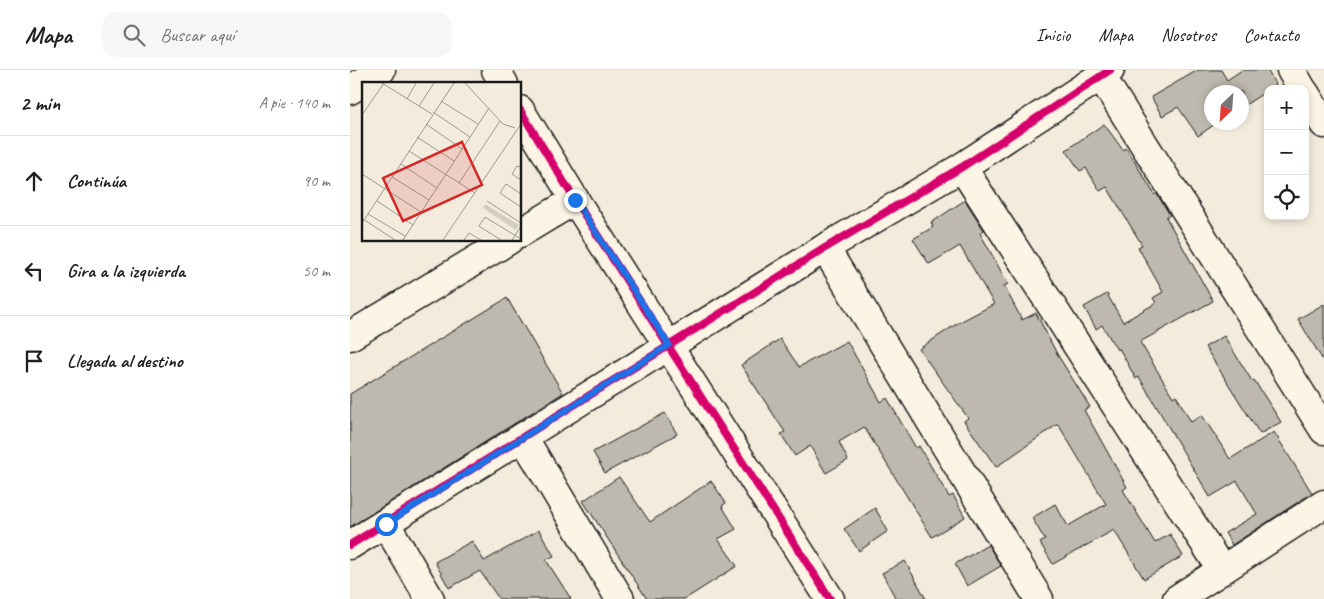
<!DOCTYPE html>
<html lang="es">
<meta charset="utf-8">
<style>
:root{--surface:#fff;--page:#f6f6f6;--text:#202124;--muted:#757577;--line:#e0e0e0}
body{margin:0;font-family:Caveat,sans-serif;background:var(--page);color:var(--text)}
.controls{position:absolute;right:15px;top:15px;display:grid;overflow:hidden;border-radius:10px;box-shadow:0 2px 8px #0003}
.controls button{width:45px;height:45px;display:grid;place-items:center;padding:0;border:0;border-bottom:1px solid var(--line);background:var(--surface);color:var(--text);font:25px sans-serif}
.compass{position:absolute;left:854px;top:15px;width:45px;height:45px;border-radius:50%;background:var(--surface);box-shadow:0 2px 8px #0003;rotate:205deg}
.stop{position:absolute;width:15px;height:15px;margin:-11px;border:4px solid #1a73e8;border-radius:50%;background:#fff}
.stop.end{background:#1a73e8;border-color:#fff;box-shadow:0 1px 5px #0008}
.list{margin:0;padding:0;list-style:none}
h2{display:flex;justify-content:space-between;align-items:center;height:65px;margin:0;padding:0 20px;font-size:21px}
h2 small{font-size:16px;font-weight:400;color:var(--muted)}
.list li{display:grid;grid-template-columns:32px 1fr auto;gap:15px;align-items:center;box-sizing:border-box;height:90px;padding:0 20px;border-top:1px solid var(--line)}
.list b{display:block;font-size:19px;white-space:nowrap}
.list em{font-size:16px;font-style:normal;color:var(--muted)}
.icon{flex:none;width:28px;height:28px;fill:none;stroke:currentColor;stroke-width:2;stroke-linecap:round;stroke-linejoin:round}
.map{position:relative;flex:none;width:974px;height:529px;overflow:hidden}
header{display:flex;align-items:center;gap:30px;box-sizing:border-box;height:70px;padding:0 25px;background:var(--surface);border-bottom:1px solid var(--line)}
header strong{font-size:24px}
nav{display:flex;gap:28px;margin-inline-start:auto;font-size:18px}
.search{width:350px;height:45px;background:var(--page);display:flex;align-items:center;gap:12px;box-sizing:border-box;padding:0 18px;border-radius:15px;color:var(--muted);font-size:19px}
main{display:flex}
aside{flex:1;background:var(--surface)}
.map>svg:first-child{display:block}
.building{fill:#beb9ae;stroke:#1c1c1c}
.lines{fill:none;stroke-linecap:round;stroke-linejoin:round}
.street-casing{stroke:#1c1c1c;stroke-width:31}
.street{stroke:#fcf5e5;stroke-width:28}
.cycleway-casing{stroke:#fcf5e5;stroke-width:11}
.cycleway{stroke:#d6006c;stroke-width:8}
.route{stroke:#1a73e8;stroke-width:6}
.inset-road{fill:none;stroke:#9d9990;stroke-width:1}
.view{fill:#d62828;fill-opacity:0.15;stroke:#d62828;stroke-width:2.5}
.inset-edge{fill:none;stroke:#1c1c1c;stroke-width:2.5}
</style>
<header>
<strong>Mapa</strong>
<div class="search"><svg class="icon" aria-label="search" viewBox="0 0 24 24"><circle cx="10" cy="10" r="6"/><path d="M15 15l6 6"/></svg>Buscar aquí</div>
<nav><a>Inicio</a><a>Mapa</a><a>Nosotros</a><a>Contacto</a></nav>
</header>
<main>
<aside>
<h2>2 min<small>A pie · 140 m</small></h2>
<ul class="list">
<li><svg class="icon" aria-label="ahead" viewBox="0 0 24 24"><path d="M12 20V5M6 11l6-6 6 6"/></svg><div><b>Continúa</b></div><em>90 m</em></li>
<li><svg class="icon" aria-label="left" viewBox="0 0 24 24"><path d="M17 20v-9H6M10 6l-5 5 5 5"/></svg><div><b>Gira a la izquierda</b></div><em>50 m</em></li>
<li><svg class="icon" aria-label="arrive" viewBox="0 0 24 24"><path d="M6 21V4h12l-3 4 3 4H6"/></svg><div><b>Llegada al destino</b></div></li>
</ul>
</aside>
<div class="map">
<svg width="974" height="529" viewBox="0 0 974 529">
<rect width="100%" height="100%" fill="#f3ecdd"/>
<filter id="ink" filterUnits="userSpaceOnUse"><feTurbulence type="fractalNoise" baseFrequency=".02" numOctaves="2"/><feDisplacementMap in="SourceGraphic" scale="10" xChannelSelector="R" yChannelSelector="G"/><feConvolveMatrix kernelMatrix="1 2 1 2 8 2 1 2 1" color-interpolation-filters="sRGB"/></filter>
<g filter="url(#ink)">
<g class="building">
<polygon points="848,0 871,0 877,10 892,0 917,0 926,15 892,37 892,22 862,22 862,52 868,52 848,66 828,37 812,46 801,27"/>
<polygon points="754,54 773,80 776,78 805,125 807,123 808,126 820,145 816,147 863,231 790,272 823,327 826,325 841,352 852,345 880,389 924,362 962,423 882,475 875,463 907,444 887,411 860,427 789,307 786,309 769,278 767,280 752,255 746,259 734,237 757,224 773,252 806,233 803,228 813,222 788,177 792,175 757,117 750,121 736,98 730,101 716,80"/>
<polygon points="615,130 634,160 630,163 658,214 654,216 672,250 686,243 707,284 740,337 734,340 777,417 773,420 805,473 820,464 833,486 794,509 764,460 703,494 690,473 695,470 682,448 705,434 718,456 756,434 708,354 646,397 614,351 618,348 569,279 608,253 644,234 610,176 579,194 563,169 583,157 581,153"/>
<polygon points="157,228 213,323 0,457 0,324"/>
<polygon points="974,234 974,292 948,249"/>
<polygon points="874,266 902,311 904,310 931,352 910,364 855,277"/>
<polygon points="430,269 449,297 497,271 531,332 537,328 566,378 569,376 599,427 603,425 615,447 582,467 514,357 489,372 498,390 476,403 460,376 445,386 431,364 435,362 391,295"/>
<polygon points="315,343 327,364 255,403 243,382"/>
<polygon points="269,407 300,452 361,411 376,433 372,436 386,459 368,469 387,496 335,529 297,529 233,431"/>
<polygon points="525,438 538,461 509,481 494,459"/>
<polygon points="189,460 204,486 196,490 221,529 149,529 130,501 99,518 85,492 122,471 134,491"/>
<polygon points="638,475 651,496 617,516 605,494"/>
<polygon points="555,491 576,529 546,529 532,503"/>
</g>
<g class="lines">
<g class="street-casing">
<g id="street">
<polyline points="146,0 154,14"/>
<polyline points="941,0 952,19"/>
<polyline points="751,6 974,360"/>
<polyline points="0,20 31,0"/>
<polyline points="955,23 974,54"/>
<polyline points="170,40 225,130 480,529"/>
<polyline points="612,97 872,500"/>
<polyline points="170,163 225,130"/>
<polyline points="475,178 689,529"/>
<polyline points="0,266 159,170"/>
<polyline points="173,367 270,529"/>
<polyline points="36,454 80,529"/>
<polyline points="0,475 475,178 612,97 760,0"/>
<polyline points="827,529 974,434"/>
</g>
</g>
<use href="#street" class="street"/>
<g class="cycleway-casing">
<g id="cycleway">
<polyline points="170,40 225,130 480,529"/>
<polyline points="0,475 475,178 612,97 760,0"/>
</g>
</g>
<use href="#cycleway" class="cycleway"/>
</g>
</g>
<g class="lines" filter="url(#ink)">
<polyline class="route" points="36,454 319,275 225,130"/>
</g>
<g transform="translate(12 12)">
<rect width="159" height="159" fill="#f3ecdd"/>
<path d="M 123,122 L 157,143 L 154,148 L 121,126 Z" fill="#d3cec1"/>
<path class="inset-road" d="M 20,1 L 70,32M 103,1 L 141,42 L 153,46M 45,17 L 54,1M 79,19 L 116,42M 57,24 L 72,1M 71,30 L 108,55M 0,33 L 22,1M 64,42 L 100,67M 55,55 L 92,79M 47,69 L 113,111M 39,82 L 75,106M 159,85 L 155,84 L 150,92 L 159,98M 0,92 L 59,130M 30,95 L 67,118M 97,101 L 138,39M 159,112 L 144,102 L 138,111 L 159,125M 15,119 L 51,143M 125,119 L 159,141M 6,132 L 43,154M 1,137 L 33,158M 0,141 L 92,1M 41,158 L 127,26M 81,158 L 159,42M 102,158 L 107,151 L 119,158M 139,158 L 117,144 L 123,135 L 159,157M 150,158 L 159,144"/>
<path class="view" d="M 100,60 L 120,103 L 41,139 L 21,96 Z"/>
<rect width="159" height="159" class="inset-edge"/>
</g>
</svg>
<div class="controls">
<button>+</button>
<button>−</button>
<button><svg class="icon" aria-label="locate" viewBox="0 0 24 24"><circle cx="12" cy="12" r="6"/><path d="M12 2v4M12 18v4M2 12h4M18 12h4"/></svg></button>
</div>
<svg class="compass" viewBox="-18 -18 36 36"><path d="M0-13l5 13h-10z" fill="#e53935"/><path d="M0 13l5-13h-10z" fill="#757577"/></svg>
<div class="stop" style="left:36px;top:454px"></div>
<div class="stop end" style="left:225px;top:130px"></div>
</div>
</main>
